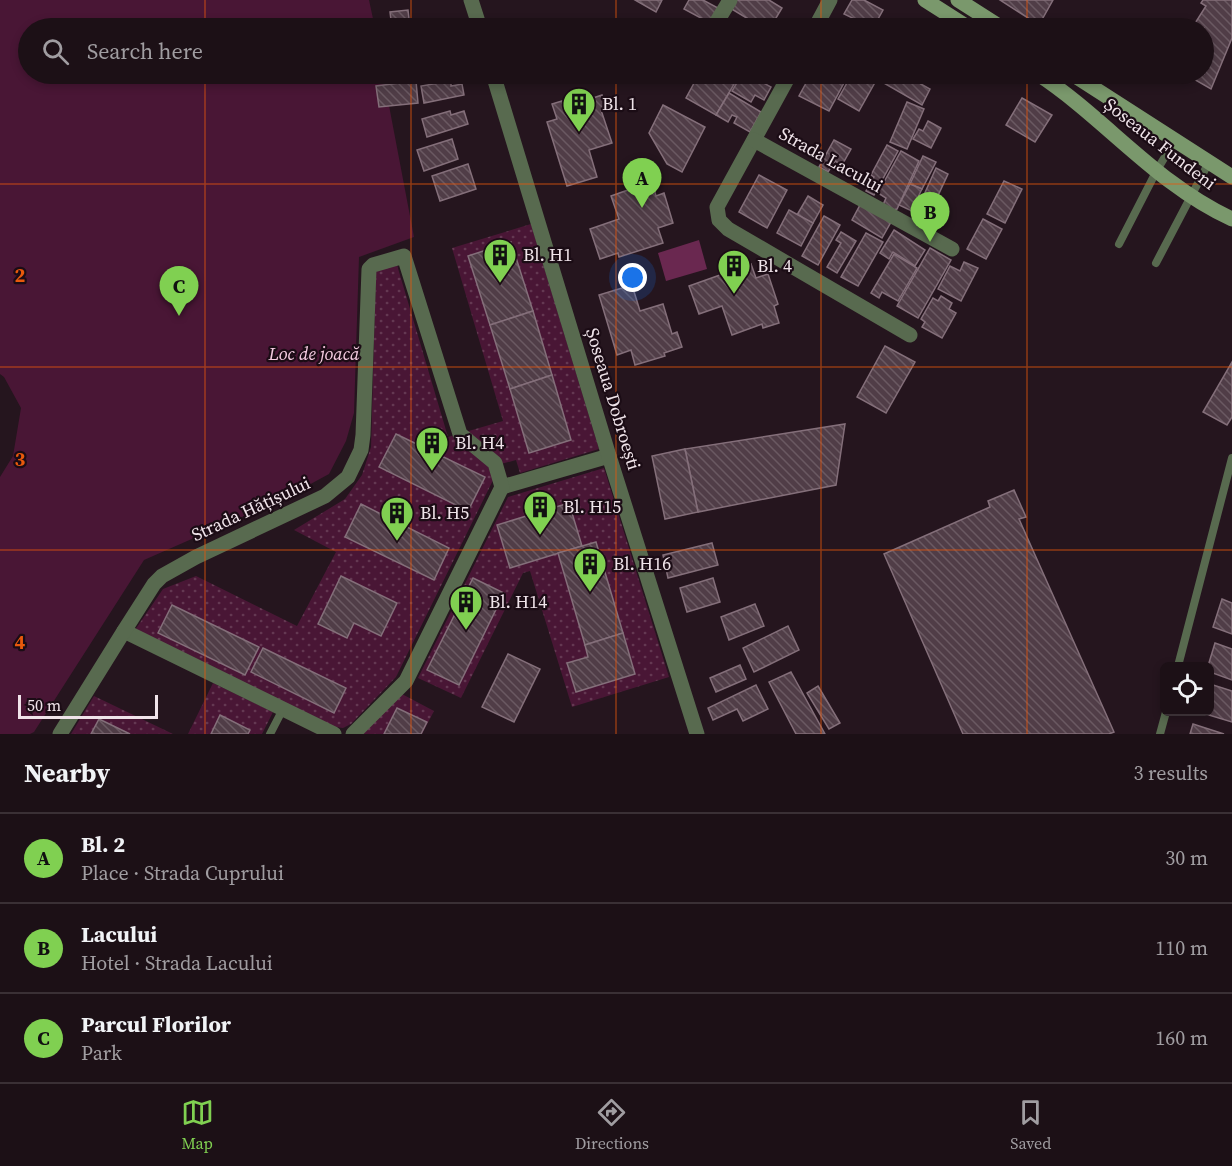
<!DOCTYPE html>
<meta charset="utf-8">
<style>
:root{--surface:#1c1016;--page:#291e23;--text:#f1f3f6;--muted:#a09da1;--line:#3a3035;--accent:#80d051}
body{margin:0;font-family:"Source Serif 4",serif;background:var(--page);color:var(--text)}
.controls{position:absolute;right:18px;bottom:18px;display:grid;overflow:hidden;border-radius:9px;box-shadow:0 3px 9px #0003}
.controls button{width:54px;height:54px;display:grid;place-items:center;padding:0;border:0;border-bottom:2px solid var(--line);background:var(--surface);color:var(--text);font:30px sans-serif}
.scale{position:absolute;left:18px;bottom:15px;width:140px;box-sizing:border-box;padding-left:6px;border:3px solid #f0e4ea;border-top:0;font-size:16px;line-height:21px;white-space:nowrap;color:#f0e4ea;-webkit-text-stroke:4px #1b0c15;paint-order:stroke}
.you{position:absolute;left:633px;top:278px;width:21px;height:21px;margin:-15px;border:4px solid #fff;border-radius:50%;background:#1a73e8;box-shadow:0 0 0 9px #1a73e833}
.badge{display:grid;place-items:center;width:39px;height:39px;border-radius:50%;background:var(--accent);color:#111;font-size:20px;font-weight:700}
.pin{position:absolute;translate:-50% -50px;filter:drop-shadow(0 2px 3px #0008)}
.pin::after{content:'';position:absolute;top:32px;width:21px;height:18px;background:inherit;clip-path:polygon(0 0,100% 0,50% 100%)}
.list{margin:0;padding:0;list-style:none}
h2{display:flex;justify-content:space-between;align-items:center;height:78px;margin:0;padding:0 24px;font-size:26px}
h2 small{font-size:20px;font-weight:400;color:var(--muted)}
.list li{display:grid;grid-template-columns:39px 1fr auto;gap:18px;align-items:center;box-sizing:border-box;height:90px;padding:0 24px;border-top:2px solid var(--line)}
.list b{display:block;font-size:22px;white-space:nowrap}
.list p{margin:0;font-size:20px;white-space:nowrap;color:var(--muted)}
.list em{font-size:20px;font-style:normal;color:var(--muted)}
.icon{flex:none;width:33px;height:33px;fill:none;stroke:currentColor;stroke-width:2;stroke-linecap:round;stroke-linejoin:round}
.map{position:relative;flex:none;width:1232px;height:734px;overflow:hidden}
.search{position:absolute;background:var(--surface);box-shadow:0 3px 9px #0003;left:18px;right:18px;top:18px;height:66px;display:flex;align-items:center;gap:15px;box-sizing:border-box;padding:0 21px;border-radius:33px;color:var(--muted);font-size:22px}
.sheet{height:348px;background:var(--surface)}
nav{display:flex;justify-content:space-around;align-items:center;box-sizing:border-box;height:84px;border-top:2px solid var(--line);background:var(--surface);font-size:16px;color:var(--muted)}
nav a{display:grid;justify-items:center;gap:3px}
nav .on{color:var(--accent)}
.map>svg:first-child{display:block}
.grass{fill:url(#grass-dots)}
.park{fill:#491635}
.water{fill:#6a2850}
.building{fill:url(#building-back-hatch);stroke:#846f7a;stroke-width:1.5}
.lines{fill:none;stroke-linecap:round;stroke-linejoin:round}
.service{stroke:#586a4f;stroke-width:8}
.minor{stroke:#586a4f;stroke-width:15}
.tertiary{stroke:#586a4f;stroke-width:15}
.secondary{stroke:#7a986c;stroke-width:15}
.grid{fill:none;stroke:#e8590c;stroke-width:1.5;stroke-opacity:0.55}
.labels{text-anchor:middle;stroke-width:4.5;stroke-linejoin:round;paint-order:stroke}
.poi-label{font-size:18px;fill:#f0e4ea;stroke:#1b0c15;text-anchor:start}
.street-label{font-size:18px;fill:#f0e4ea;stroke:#1b0c15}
.park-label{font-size:18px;font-style:italic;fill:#f5cce1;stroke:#1b0c15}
.grid-label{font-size:20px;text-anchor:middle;font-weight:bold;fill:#e8590c;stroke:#1b0c15;stroke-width:4.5;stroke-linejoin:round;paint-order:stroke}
</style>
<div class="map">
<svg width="1232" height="734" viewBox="0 0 1232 734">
<defs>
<pattern id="grass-dots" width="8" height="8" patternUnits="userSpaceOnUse" patternTransform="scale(1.5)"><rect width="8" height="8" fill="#491635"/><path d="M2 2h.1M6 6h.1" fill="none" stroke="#643852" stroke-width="1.8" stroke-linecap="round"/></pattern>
<pattern id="building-back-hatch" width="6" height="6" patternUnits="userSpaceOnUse" patternTransform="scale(1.5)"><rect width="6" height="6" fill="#503d47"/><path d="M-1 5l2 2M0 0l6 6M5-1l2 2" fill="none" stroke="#6a5962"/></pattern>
</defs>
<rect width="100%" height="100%" fill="#25151e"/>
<g class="grass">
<polygon points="531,224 599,449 520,473 516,460 501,464 396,677 351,724 343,728 335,727 135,630 163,589 196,576 297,626 336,552 294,530 345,499 362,475 371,447 376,271 397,265 448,437 503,421 452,248"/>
<polygon points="604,468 669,677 572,707 530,571 523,573 461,698 418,678 508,497"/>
<polygon points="213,683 273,712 262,734 188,734"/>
<polygon points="400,693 434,711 422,734 360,734"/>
<polygon points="94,696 173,734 71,734"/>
</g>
<polygon class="park" points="0,0 369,0 375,28 28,28 28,74 383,74 414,237 359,257 354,413 346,441 329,474 283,499 144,560 34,732 30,734 0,734 0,477 13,456 21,408 4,377 0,374"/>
<polygon class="water" points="699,240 707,269 666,281 658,253"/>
<g class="building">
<polygon points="635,0 662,0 656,12"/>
<polygon points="689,0 703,0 718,8 710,23 684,9"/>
<polygon points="735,0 769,0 782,8 770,28 763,28 730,8"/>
<polygon points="852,0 864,0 883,10 873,28 844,14"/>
<polygon points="1000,0 1053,0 1039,25"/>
<polygon points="1203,0 1232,0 1232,38 1211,89 1185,74 1204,74 1204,28 1192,28 1206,6 1201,3"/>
<polygon points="408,10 410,28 392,28 390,12"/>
<polygon points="699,74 740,74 716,115 686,98"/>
<polygon points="742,74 747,74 771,87 764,100 755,95 751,102 732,91"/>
<polygon points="811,74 831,74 845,81 829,111 799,96"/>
<polygon points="852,74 903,74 930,89 922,105 877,79 859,111 838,99"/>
<polygon points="416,81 418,103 379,107 376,86"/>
<polygon points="451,81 451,86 462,84 464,95 424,103 421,86"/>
<polygon points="729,93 761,112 750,132 734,123 737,117 732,115 728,122 716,115"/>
<polygon points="585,94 587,100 602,95 606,108 601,110 612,143 589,150 597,177 567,186 547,122 557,119 552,104"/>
<polygon points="1022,98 1052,115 1035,142 1006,125"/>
<polygon points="907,102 924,109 907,149 890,142"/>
<polygon points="663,105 705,127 682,172 667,164 649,133"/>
<polygon points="450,111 451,115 464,111 468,124 427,137 422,119"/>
<polygon points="928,121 941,128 931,148 913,139 919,129 923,131"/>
<polygon points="452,139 458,159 424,171 417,150"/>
<polygon points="834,140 851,149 842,165 835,161 828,172 819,167"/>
<polygon points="887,145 898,151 874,195 866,191 874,177 871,175"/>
<polygon points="901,151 919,161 897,209 893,210 883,205 886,198 878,193"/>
<polygon points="923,156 936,162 922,189 910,184"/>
<polygon points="468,164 476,189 440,201 432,176"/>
<polygon points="936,168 948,174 935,202 923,197"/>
<polygon points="759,175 787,190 767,228 739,212"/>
<polygon points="651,178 656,196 664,193 673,223 658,228 663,243 619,257 618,253 600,259 590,229 619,219 611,196 642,185 640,182"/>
<polygon points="1004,181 1022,189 1005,223 987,214"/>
<polygon points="910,184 922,189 917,199 920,200 914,212 899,205"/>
<polygon points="808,196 823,205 813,223 797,215"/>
<polygon points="860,205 891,222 882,238 852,220"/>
<polygon points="789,210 813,223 801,246 777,233"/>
<polygon points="824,216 840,225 818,265 802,256"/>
<polygon points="983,219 1002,229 986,259 967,249"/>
<polygon points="894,230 925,250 915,266 893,252 889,259 880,253"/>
<polygon points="841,232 856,241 837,273 827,267 841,243 836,240"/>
<polygon points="866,233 883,242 858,286 841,277"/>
<polygon points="511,242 533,311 490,325 468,256"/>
<polygon points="930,248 951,260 918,318 897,306"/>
<polygon points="894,254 917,268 898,301 882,292 879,298 871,293"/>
<polygon points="964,262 978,268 961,301 938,289 950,266 960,271"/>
<polygon points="751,264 756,278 768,274 778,304 774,306 779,323 763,328 762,324 732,335 722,306 699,314 689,286"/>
<polygon points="632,285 640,311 663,304 672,334 677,332 682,347 664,353 665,356 635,365 631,350 617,355 599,295"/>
<polygon points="941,296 952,303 949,309 956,313 942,338 922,327 925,322 921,319 933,298 938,301"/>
<polygon points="533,311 552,375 510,389 490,325"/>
<polygon points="885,346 915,362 886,413 857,397"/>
<polygon points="1232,362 1232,417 1227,425 1203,412"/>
<polygon points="552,375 571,440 529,453 510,389"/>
<polygon points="845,424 836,485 698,512 685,449"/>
<polygon points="396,434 485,477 468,511 379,467"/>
<polygon points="685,449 698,512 665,519 652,456"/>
<polygon points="1014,490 1026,517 1019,519 1114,732 1109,734 963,734 884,554 990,507 988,501"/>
<polygon points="569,503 582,546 510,568 497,525"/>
<polygon points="361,504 449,548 434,580 345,537"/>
<polygon points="596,542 623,633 585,645 558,553"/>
<polygon points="712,543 718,565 668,578 663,555"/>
<polygon points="341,576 397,603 381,636 354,623 347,638 318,624"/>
<polygon points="473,578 504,593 459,685 427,670"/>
<polygon points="713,578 720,602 687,612 680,588"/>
<polygon points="1222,599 1232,603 1232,634 1213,627"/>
<polygon points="755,604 764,626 729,640 721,617"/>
<polygon points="172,605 259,647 245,675 158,633"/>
<polygon points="788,626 799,650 754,672 743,648"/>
<polygon points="623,633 635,674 576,692 567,663 588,657 585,645"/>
<polygon points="1215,643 1232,649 1232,680 1210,672 1210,666 1208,666"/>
<polygon points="263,648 346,688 334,713 251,672"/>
<polygon points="508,654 540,669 514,722 482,707"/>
<polygon points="740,665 746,679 716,692 710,678"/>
<polygon points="791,672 825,734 796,734 769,682"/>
<polygon points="1210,684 1232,691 1232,722 1199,712 1210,712"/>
<polygon points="756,685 768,709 743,721 737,709 713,720 708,708"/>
<polygon points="818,686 840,723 829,729 807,693"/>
<polygon points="397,708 427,722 421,734 384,734"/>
<polygon points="220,715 250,730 248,734 211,734"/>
<polygon points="99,719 130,734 91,734"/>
<polygon points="1193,724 1224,734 1190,734"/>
</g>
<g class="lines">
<g class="service">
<polyline points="1119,244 1157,170 1175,140"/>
<polyline points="1156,263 1209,162"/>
<polyline points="1178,666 1232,458"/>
<polyline points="270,734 283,709"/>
<polyline points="1160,734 1166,712"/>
</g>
<g class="minor">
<polyline points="713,28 730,0"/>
<polyline points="815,28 830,0"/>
<polyline points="790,74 717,207 719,220 728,229 910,335"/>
<polyline points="754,140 952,249"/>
<polyline points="502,487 609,456"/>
<polyline points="124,631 334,734"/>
<polyline points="60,734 124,631 154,584 162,576 196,557 325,496 348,477 361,450 363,435 369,269 373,265 404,256 460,434 495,463 502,487 406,681 353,734"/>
</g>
<g class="tertiary">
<polyline points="471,0 480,28"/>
<polyline points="493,74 609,456 697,734"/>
</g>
<g class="secondary">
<polyline points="925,0 969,28"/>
<polyline points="958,0 1002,28"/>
<path d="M 1038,74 C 1105,118 1157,185 1232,219"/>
<polyline points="1072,74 1232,177"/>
</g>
</g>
<path class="grid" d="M 205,0 L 205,28M 411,0 L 411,28M 616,0 L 616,28M 821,0 L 821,28M 1027,0 L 1027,28M 205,74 L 205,734M 411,74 L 411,734M 616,74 L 616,734M 821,74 L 821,734M 1027,74 L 1027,734M 0,184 L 1232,184M 0,367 L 1232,367M 0,550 L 1232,550"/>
<defs>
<g id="building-pin" transform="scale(1.725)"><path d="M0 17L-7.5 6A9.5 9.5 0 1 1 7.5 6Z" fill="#80d051" stroke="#1b0c15"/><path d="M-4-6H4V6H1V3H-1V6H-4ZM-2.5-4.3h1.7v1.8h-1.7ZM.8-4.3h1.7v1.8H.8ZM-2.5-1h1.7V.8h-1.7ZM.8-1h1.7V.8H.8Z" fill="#111"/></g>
</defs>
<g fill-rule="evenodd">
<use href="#building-pin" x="579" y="104"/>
<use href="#building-pin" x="500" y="255"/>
<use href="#building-pin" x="734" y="266"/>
<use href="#building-pin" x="432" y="443"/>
<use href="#building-pin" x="540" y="507"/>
<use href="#building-pin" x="397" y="513"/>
<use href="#building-pin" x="590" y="564"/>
<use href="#building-pin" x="466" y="602"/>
</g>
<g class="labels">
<g class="poi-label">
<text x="602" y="110">Bl. 1</text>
<text x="523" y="261">Bl. H1</text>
<text x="757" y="272">Bl. 4</text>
<text x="455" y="449">Bl. H4</text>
<text x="563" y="513">Bl. H15</text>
<text x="420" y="519">Bl. H5</text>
<text x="613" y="570">Bl. H16</text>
<text x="489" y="608">Bl. H14</text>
</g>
<g class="street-label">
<text transform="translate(1160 144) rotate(38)" y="6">Șoseaua Fundeni</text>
<text transform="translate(831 160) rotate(29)" y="6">Strada Lacului</text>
<text transform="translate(613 399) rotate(73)" y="6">Șoseaua Dobroești</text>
<text transform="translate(251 509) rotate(-25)" y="6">Strada Hățișului</text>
</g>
<g class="park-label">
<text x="314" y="360">Loc de joacă</text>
</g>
</g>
<g class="grid-label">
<text x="20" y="282">2</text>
<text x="20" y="466">3</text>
<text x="20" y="649">4</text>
</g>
</svg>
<div class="controls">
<button><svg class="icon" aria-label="locate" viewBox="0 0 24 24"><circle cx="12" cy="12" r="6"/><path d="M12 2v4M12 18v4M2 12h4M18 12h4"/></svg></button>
</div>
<div class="scale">50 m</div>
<div class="you"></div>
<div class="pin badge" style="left:642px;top:208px">A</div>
<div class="pin badge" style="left:930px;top:242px">B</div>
<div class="pin badge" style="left:179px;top:316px">C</div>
<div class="search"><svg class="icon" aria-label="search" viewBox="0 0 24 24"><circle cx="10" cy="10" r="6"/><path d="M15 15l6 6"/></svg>Search here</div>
</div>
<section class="sheet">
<h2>Nearby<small>3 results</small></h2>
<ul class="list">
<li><span class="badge">A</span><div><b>Bl. 2</b><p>Place · Strada Cuprului</p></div><em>30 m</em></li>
<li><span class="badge">B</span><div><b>Lacului</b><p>Hotel · Strada Lacului</p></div><em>110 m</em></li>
<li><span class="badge">C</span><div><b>Parcul Florilor</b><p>Park</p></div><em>160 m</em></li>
</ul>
</section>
<nav>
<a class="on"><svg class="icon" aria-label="map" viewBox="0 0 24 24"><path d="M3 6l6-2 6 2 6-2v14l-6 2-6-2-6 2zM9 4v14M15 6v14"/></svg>Map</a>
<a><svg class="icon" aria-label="directions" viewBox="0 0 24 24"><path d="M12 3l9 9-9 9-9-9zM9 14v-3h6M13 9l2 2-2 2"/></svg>Directions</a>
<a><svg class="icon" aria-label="saved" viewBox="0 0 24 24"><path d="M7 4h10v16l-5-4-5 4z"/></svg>Saved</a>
</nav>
